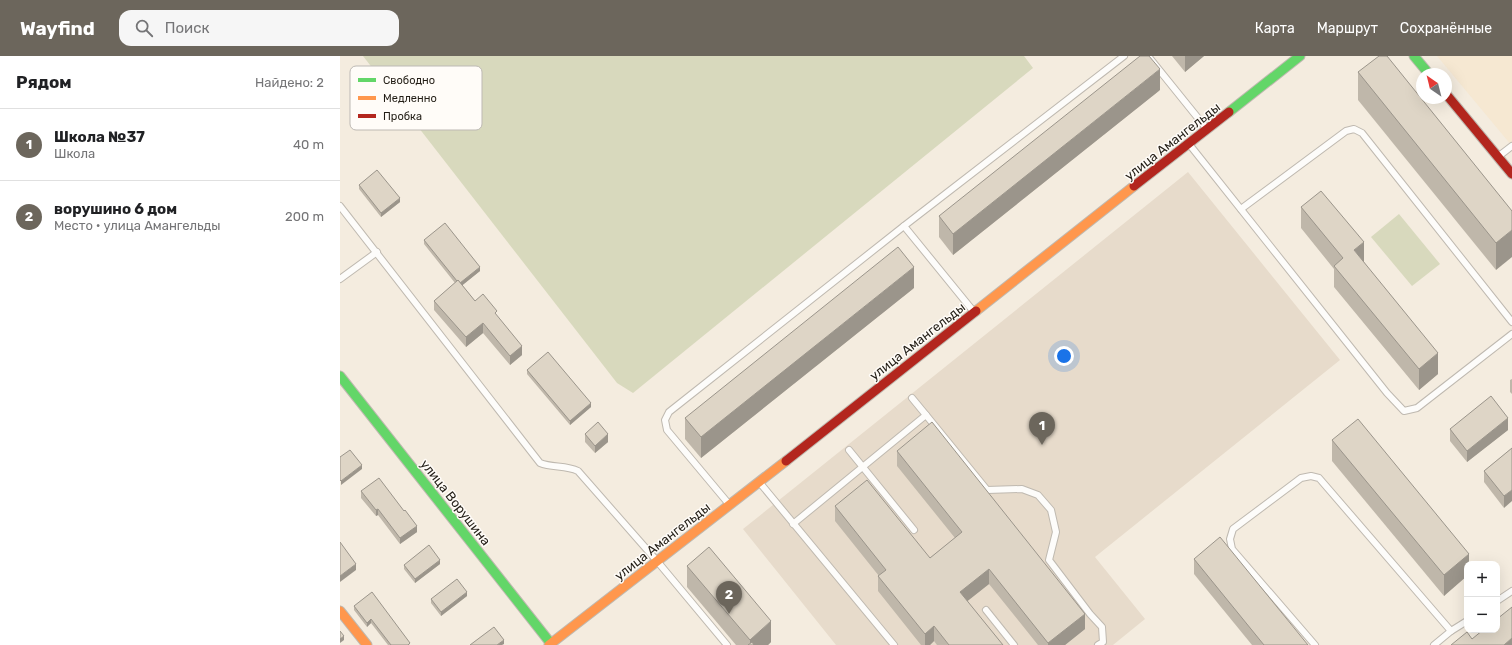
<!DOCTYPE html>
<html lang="ru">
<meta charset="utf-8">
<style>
:root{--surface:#fff;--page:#f6f6f6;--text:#202124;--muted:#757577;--line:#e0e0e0;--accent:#6c665c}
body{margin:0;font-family:Rubik,sans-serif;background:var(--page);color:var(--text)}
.controls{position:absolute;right:12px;bottom:12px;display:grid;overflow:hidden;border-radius:8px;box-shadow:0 4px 16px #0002}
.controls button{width:36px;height:36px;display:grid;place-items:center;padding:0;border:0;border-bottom:1px solid var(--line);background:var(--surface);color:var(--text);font:20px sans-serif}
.compass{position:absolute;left:1076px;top:12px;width:36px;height:36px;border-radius:50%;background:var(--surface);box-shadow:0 4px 16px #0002;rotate:325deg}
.you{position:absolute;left:724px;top:300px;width:14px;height:14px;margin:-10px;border:3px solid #fff;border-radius:50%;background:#1a73e8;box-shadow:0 0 0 6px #1a73e833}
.badge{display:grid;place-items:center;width:26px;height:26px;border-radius:50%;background:var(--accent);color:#fff;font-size:13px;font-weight:700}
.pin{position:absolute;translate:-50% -33px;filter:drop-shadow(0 1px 2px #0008)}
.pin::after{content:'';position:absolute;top:21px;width:14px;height:12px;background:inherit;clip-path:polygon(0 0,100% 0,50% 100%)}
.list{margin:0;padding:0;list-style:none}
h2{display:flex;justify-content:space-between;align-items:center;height:52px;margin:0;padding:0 16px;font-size:17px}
h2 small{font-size:13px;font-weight:400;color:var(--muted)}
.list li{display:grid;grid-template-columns:26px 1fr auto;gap:12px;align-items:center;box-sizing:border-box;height:72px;padding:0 16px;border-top:1px solid var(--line)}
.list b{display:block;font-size:15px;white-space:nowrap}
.list p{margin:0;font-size:13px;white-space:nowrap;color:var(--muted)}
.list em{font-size:13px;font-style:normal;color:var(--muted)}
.icon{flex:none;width:22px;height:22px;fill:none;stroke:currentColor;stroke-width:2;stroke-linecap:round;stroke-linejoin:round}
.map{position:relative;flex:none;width:1172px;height:589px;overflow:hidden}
header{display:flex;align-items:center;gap:24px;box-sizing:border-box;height:56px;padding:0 20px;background:var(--accent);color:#fff}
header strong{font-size:19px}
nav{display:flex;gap:22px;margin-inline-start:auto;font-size:14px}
.search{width:280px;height:36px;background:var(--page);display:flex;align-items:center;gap:10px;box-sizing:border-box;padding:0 14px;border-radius:12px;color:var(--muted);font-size:15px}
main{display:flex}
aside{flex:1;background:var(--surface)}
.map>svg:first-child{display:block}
.built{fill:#f6e8d2}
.education{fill:#e7dbcb}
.green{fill:#d8d9bd}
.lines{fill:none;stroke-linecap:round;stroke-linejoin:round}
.lane-casing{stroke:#bfb9b0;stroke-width:8}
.fast-casing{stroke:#bfb9b0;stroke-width:11}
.slow-casing{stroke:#bfb9b0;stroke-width:11}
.jam-casing{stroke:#bfb9b0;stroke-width:11}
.lane{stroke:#fdfcfa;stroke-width:6}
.fast{stroke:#63d668;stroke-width:9}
.slow{stroke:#ff974d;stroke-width:9}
.jam{stroke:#b3261e;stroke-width:9}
.wall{fill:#bfb7aa}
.shaded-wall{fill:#9b958b}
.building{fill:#ded5c6;stroke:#9b958b}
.labels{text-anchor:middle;stroke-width:3;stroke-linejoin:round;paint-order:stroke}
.street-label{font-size:13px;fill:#231e16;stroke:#fffcf8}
.key{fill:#fffcf8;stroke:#bdb9b4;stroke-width:1}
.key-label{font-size:11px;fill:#231e16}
</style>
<header>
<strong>Wayfind</strong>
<div class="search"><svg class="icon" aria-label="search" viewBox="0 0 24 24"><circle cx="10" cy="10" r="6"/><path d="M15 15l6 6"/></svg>Поиск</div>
<nav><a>Карта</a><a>Маршрут</a><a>Сохранённые</a></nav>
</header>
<main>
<aside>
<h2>Рядом<small>Найдено: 2</small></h2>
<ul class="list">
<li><span class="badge">1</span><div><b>Школа №37</b><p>Школа</p></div><em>40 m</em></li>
<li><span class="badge">2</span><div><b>ворушино 6 дом</b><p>Место · улица Амангельды</p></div><em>200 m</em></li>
</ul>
</aside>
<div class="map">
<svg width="1172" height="589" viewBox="0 0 1172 589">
<rect width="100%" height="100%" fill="#f4ecdf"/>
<polygon class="built" points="1097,0 1172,0 1172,90"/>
<polygon class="education" points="848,116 1000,304 755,501 805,563 773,589 496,589 403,473"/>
<g class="green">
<polygon points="23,0 684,0 693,12 293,337 277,327"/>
<polygon points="1059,158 1100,208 1072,230 1031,181"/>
</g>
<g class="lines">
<g class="lane-casing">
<g id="lane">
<polyline points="808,0 866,72"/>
<polyline points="849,88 1047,337 1064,355 1077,352 1172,278"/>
<polyline points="1159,100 1172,90"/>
<path d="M 0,150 L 200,407 C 212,412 226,409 238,415 L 317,505 L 387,589"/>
<polyline points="901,153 1006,75 1014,73 1022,77 1172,266"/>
<polyline points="564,170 634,256"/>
<polyline points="0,223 37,196"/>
<polyline points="572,342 586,359"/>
<polyline points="509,394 574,474"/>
<polyline points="420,427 554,589"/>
<polyline points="388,447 327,374 325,364 329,356 564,170 784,0"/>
<polyline points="453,468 586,359 647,434 682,433 698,439 711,454 716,476 709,504 750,558 762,571 763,586 758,589"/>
<polyline points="1157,545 1172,535"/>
<polyline points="646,554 674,589"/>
<polyline points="975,589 892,493 890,483 893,473 961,422 971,420 979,422 1111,575 1127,565"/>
<polyline points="1094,589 1111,575"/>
</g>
</g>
<g class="fast-casing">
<g id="fast">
<polyline points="1074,0 1089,18"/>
<polyline points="889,56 960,0"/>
<polyline points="0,320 212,589"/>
</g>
</g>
<g class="slow-casing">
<g id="slow">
<polyline points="636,255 794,130"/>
<polyline points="0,555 27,589"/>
<polyline points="209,589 446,405"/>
</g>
</g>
<g class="jam-casing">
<g id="jam">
<polyline points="1106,38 1172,118"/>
<polyline points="794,130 889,56"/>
<polyline points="446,405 636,255"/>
</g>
</g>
<use href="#lane" class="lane"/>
<use href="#fast" class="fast"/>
<use href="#slow" class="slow"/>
<use href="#jam" class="jam"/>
</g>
<g class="wall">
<polygon points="832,0 864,0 845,16"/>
<polygon points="1018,16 1172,155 1156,214 1018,44"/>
<polygon points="820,34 613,199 599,181 599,160"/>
<polygon points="19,129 60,146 41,161 19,133"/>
<polygon points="961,151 1024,206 1098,318 1079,334 994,231 994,213 961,172"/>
<polygon points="84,184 140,215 122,229 135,245 157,260 182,299 170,309 143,277 126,291 94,254 94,245 115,227 84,188"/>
<polygon points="574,232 361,402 345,383 345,362"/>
<polygon points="187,314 251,351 230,369 187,318"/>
<polygon points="1172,323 1172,338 1170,336 1170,324"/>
<polygon points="1110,373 1168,374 1127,406 1110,385"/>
<polygon points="245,378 268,386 255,397 245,386"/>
<polygon points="992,384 1129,508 1104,540 992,405"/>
<polygon points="1172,392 1164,452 1144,426 1144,415"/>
<polygon points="557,395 745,573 725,589 698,589 649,528 627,545 663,589 597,589 594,585 590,589 581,589 538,535 538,520 539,520 495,465 495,450 590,502 615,482 557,410"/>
<polygon points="21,435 64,455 77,476 60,488 38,459 36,460 21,442"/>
<polygon points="854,503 968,589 912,589 854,518"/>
<polygon points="100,508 75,527 64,513 64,509"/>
<polygon points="347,510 431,586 428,589 396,589 347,531"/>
<polygon points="127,540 101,560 91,547 91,543"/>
<polygon points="14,550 70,589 48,589 31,567 27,571 14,554"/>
</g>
<g class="shaded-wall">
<polygon points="845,0 864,0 845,16"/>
<polygon points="820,13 820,34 613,199 613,178"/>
<polygon points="60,142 60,146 41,161 41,157"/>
<polygon points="1172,174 1172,201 1156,214 1156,187"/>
<polygon points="1024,186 1024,207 1014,194"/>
<polygon points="140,211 140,215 119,232 119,228"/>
<polygon points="574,211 574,232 361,402 361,381"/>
<polygon points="143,267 143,277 126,291 126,281"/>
<polygon points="182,290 182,299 170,309 170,300"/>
<polygon points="1098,297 1098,318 1079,334 1079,313"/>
<polygon points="251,347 251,351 230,369 230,365"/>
<polygon points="1168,362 1168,374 1127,406 1127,395"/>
<polygon points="268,378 268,386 255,397 255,390"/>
<polygon points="22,409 22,413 1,429 1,425"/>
<polygon points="1172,434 1172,445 1164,452 1164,440"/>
<polygon points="38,453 38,459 36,460 36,454"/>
<polygon points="77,470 77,476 60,488 60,482"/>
<polygon points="1129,498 1129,508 1127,508 1127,520 1104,540 1104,519"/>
<polygon points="100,504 100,508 75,527 75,523"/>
<polygon points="16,508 16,514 0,526 0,520"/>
<polygon points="649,513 649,528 620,551 620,536"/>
<polygon points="127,536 127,540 101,560 101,556"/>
<polygon points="745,558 745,573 725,589 708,589 708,587"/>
<polygon points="31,563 31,567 27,571 27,567"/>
<polygon points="431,565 431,586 428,589 410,589 410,584"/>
<polygon points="594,570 594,585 590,589 585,589 585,578"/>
<polygon points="4,580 4,584 0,587 0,583"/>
<polygon points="1172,582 1172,589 1164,589"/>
<polygon points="164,584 164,588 162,589 157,589"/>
</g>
<g class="building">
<polygon points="800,0 809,0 820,13 613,178 599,160"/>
<polygon points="1039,0 1047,0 1172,155 1172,174 1156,187 1018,16"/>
<polygon points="37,114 60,142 41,157 19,129"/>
<polygon points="981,135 1024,186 1014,194 1098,297 1079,313 994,210 1003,202 961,151"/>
<polygon points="105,167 140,211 120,227 118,224 117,225 84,184"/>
<polygon points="558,191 574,211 361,381 345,362"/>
<polygon points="118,224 135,245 143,238 157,255 155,257 182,290 170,300 143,267 126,281 94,245"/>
<polygon points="208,296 251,347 230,365 187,314"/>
<polygon points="1151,340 1168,362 1127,395 1110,373"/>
<polygon points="1018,363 1129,498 1104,519 992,384"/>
<polygon points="258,366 268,378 255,390 245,378"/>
<polygon points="592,366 745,558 708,587 649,513 620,536 663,589 609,589 594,570 585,578 538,520 546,514 495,450 527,424 590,502 622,476 557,395"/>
<polygon points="1172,392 1172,434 1164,440 1144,415"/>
<polygon points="10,394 22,409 1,425 0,424 0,401"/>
<polygon points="39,422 64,455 65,454 77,470 60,482 38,453 36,454 21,435"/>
<polygon points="880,481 968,589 924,589 854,503"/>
<polygon points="0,486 16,508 0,520"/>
<polygon points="89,489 100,504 75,523 64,509"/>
<polygon points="369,491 431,565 410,584 347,510"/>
<polygon points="117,523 127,536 101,556 91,543"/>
<polygon points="32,536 70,587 68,589 51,589 31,563 27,567 14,550"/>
<polygon points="1172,551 1172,582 1164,589 1111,589 1127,576 1132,583 1143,574 1157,574 1157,563"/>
<polygon points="154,571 164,584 157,589 130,589"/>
<polygon points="0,575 4,580 0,583"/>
<polygon points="412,586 414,589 408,589"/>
</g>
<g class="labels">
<g class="street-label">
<text transform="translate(832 85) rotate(-38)" y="5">улица Амангельды</text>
<text transform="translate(577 285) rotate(-38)" y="5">улица Амангельды</text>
<text transform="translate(116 446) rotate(52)" y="5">улица Ворушина</text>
<text transform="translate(322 485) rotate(-38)" y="5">улица Амангельды</text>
</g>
</g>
<rect x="10" y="10" width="132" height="64" rx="6" class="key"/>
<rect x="18" y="22" width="18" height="4" fill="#63d668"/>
<rect x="18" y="40" width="18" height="4" fill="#ff974d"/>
<rect x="18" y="58" width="18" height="4" fill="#b3261e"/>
<g class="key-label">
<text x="43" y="28">Свободно</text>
<text x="43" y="46">Медленно</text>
<text x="43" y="64">Пробка</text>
</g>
</svg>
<div class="controls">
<button>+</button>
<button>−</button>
</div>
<svg class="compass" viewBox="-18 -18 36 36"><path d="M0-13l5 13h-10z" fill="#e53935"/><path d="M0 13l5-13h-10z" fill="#757577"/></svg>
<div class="you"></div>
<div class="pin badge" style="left:702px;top:389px">1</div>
<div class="pin badge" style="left:389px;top:558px">2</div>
</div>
</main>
